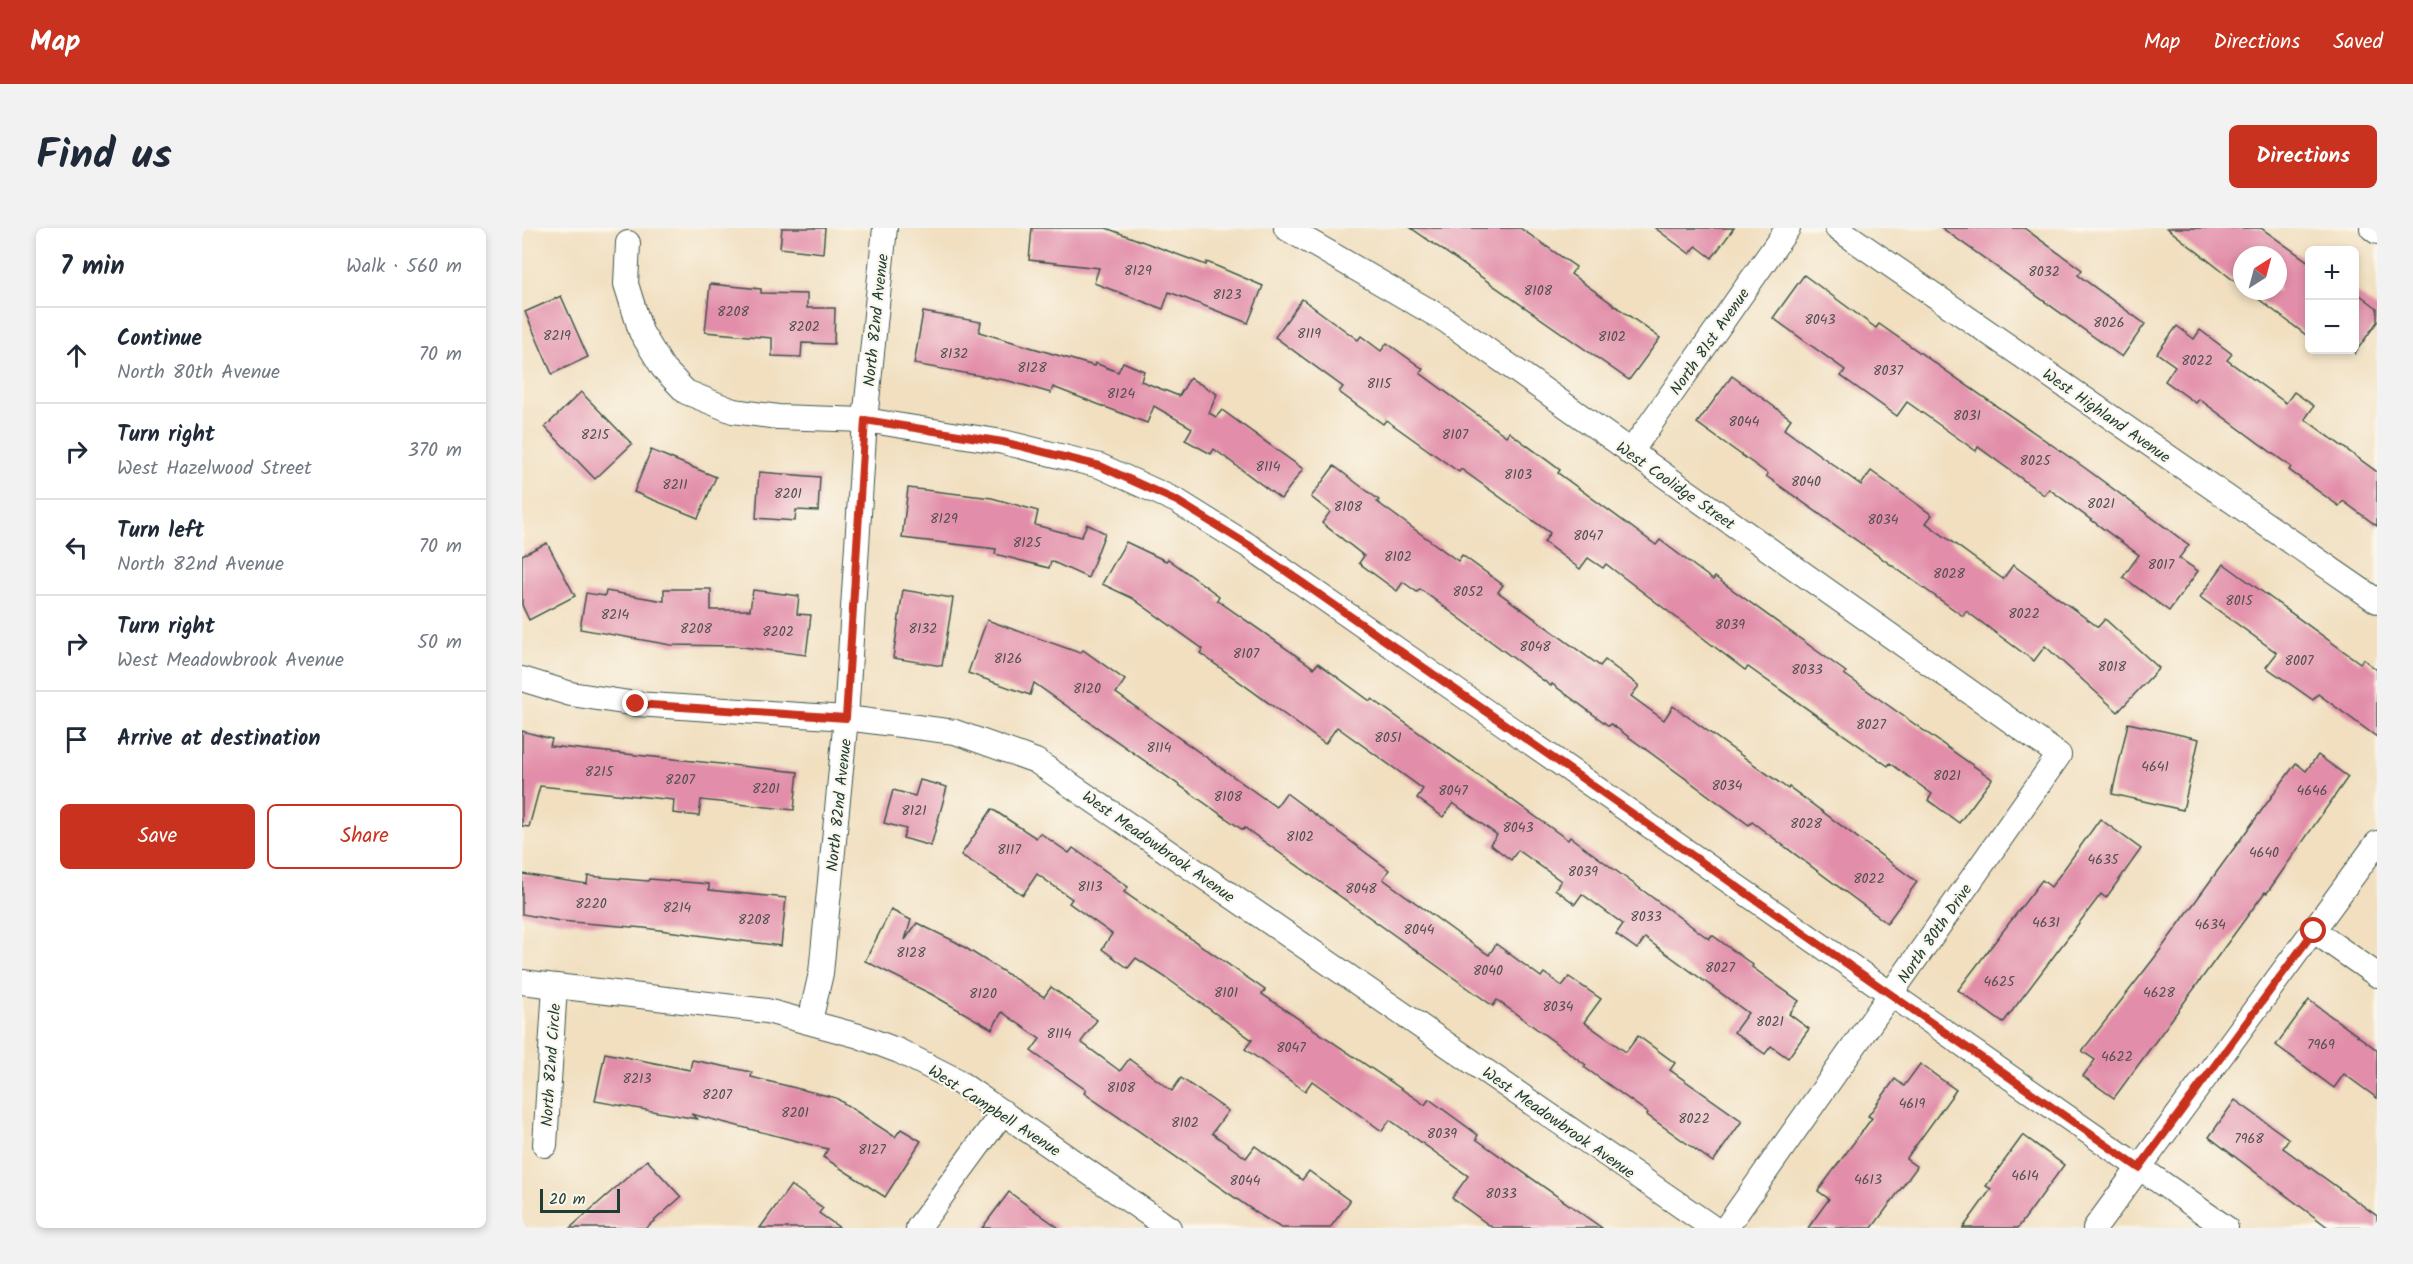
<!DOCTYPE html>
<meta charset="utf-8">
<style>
:root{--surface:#fff;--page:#f2f2f3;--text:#1f2937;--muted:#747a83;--line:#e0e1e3;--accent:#c8321e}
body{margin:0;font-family:Kalam,sans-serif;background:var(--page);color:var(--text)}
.controls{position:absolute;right:18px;top:18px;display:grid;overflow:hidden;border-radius:9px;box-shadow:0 3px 9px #0003}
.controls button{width:54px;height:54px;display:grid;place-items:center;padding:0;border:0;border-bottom:2px solid var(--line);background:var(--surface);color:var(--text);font:30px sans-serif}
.compass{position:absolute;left:1711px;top:18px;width:54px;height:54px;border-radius:50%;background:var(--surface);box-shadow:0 3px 9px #0003;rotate:36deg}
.scale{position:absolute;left:18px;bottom:15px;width:80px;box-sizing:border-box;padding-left:6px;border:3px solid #1f3d34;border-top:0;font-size:16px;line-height:21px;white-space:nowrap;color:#1f3d34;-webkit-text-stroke:4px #fbf7ec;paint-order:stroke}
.stop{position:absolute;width:18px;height:18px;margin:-14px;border:4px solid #c8321e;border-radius:50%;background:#fff}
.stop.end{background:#c8321e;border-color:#fff;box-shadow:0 2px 6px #0008}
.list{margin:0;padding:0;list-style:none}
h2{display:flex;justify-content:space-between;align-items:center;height:78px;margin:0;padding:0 24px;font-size:26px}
h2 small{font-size:20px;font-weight:400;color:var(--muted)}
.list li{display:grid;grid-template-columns:39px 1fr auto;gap:18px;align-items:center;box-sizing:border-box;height:96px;padding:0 24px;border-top:2px solid var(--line)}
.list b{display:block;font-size:22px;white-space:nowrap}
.list p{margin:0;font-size:20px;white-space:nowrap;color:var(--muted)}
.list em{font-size:20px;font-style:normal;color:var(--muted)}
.actions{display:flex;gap:12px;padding:18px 24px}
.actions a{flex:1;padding:14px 0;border:2px solid var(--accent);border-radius:9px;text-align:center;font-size:21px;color:var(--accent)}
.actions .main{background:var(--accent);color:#fff}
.icon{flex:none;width:33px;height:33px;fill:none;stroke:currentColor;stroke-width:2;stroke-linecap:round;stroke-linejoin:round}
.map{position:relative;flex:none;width:1855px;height:1000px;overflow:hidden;border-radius:9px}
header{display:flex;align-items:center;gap:36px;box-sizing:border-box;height:84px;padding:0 30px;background:var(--accent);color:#fff}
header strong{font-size:28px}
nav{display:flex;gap:33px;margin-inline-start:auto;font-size:21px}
.intro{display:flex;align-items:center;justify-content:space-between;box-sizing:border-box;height:144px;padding:0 36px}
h1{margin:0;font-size:42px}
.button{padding:15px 27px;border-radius:9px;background:var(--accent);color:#fff;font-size:21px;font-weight:700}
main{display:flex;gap:36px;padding:0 36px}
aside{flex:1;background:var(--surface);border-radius:9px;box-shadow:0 3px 9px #0003}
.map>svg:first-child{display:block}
.building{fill:#e28da9}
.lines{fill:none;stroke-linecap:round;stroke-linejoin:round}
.street-casing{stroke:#3e5549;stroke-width:26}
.street{stroke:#fff;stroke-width:24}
.route{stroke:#c8321e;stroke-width:8}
.labels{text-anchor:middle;stroke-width:4.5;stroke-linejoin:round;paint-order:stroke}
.number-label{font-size:14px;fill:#505151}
.street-label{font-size:16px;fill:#1f3d34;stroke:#fbf7ec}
</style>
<header>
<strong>Map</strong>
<nav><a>Map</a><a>Directions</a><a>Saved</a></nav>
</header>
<div class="intro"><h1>Find us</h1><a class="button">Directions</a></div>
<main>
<aside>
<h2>7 min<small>Walk · 560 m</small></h2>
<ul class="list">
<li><svg class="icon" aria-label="ahead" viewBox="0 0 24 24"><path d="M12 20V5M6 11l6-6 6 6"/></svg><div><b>Continue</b><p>North 80th Avenue</p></div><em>70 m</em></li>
<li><svg class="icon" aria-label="right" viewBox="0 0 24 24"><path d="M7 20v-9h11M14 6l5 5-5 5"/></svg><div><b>Turn right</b><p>West Hazelwood Street</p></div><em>370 m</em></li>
<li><svg class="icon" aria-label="left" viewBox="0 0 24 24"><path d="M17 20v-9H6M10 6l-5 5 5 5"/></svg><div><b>Turn left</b><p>North 82nd Avenue</p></div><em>70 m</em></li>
<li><svg class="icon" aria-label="right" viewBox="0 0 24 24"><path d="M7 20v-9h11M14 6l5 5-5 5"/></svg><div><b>Turn right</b><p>West Meadowbrook Avenue</p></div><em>50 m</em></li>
<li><svg class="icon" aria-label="arrive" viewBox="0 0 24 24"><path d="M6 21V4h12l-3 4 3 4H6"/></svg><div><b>Arrive at destination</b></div></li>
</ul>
<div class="actions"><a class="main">Save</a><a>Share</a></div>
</aside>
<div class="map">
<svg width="1855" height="1000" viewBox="0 0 1855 1000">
<rect width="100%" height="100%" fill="#fbf7ec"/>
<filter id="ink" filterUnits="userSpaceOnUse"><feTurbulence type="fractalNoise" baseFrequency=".0167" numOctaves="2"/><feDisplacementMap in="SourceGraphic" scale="12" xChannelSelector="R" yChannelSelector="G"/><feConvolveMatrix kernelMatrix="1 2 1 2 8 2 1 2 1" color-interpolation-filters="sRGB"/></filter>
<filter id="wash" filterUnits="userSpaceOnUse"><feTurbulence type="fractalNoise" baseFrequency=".008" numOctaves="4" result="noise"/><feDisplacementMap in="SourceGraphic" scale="24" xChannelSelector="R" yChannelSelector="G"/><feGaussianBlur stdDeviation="1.35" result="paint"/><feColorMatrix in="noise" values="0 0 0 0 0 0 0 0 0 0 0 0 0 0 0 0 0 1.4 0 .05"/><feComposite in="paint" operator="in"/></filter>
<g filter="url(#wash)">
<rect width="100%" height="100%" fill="#f1dfc0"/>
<g id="blocks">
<g class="building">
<polygon points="260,0 303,0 301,25 258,20"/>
<polygon points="510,0 584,0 684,37 685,34 741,58 726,95 647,64 641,81 572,55 577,40 507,32"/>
<polygon points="889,0 998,0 1054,39 1049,46 1138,110 1107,152"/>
<polygon points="1133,0 1212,0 1190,30 1174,18 1168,26"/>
<polygon points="1420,0 1502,0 1560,42 1556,47 1623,96 1600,129"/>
<polygon points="1645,0 1739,0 1788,35 1788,110 1726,63 1756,63 1756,27 1720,27 1720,59"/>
<polygon points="1282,47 1354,100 1357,96 1563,240 1667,317 1657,330 1676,343 1647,383 1601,349 1617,327 1527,261 1522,267 1456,219 1454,223 1385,174 1375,188 1319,148 1323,142 1251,90"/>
<polygon points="188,56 239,61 239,65 285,66 285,80 313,80 312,116 280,115 279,129 250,128 250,110 183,104"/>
<polygon points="1833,63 1855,80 1855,94 1833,125"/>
<polygon points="39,68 66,129 30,146 3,84"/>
<polygon points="780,71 836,112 839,108 859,123 865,115 901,141 898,145 984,208 987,204 1038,242 1036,245 1134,317 1138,312 1191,352 1193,349 1324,444 1322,446 1470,551 1437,595 1406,572 1410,566 1368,535 1366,538 1226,439 1223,442 1084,336 1081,340 1066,330 1058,341 1022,314 1028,305 939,241 937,244 864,192 861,196 817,164 821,159 753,109"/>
<polygon points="401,84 459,94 457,104 572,138 573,135 596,144 601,134 622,143 619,153 657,168 668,150 695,166 687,185 694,189 700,182 781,241 759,271 692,221 689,226 663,212 670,200 632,178 625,195 531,159 529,165 487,153 392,136"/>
<polygon points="1655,98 1672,111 1678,102 1710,126 1705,132 1764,175 1772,164 1792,178 1783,191 1855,244 1855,298 1821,273 1817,278 1767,242 1769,239 1677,171 1674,175 1643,153 1653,138 1635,125"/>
<polygon points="1210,148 1269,191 1262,201 1339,257 1349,243 1410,287 1404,295 1481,351 1491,337 1576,399 1583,391 1637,440 1596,484 1523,418 1512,433 1444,383 1441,388 1244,248 1246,246 1175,195"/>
<polygon points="59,164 110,216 73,251 23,199"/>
<polygon points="129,222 194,249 176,290 112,264"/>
<polygon points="812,238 857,272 855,274 936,333 940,327 981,357 976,364 1078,438 1083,432 1117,458 1109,468 1142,492 1151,478 1266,561 1267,559 1395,654 1365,695 1230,594 1227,597 1089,496 1087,498 1030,456 1029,458 898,361 895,364 881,354 875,363 837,335 842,328 800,295 808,284 789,269"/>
<polygon points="237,244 298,249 296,283 274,282 273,293 234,290"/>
<polygon points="386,260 470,270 516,283 513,297 559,309 565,296 583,305 566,350 529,333 527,340 473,326 474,321 380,310"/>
<polygon points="604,314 644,333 646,331 697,368 695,372 792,440 796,435 848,473 850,471 1046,612 1048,609 1187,711 1190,707 1231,737 1230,739 1277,773 1267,786 1287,801 1266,830 1249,818 1243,826 1212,804 1226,785 1123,710 1115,721 1094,706 1101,696 1060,666 1053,676 1033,661 1039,653 996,622 989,632 968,616 975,607 931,575 921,589 895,570 901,561 815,499 803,516 678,425 681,421 610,370 580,356"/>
<polygon points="25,315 53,368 7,392 0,377 0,327"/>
<polygon points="1702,336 1838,435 1841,431 1855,442 1855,509 1796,466 1791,472 1744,439 1755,425 1678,369"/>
<polygon points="142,361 189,361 189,382 228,382 231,362 277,368 275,386 289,387 284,427 213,418 149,417 58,401 64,365 83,368 84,363 142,373"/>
<polygon points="381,362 431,370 420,438 371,430"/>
<polygon points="465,392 558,425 561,422 603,452 594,465 754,579 764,565 867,642 861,651 953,718 967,727 974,716 1019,749 1022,745 1040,758 1047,749 1079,771 1062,794 1104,824 1116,808 1153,835 1148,842 1220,893 1191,934 1125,887 1126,885 1062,839 1064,837 975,772 971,778 723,600 721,602 512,455 508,467 446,445"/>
<polygon points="1606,495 1677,511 1661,582 1590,566"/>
<polygon points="0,503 30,511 28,518 276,544 272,582 179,572 177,588 151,585 152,572 18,558 7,599 0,598"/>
<polygon points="1796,527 1826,549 1745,665 1743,664 1592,870 1561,848 1573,832 1560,823 1633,729 1774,535 1784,543"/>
<polygon points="398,552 425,559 409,618 381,610 384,601 362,595 371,562 393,568"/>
<polygon points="470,581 514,610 518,605 547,625 551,620 606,659 602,664 743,762 740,766 903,877 907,871 956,907 954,911 1080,1000 971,1000 930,970 946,948 868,892 860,903 790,853 783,863 723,821 730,812 646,751 614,730 606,740 580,721 590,706 547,675 550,671 515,646 501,667 439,627"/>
<polygon points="1578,591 1619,621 1584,670 1579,666 1481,795 1436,762 1520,652 1529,659"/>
<polygon points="0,646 65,656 66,648 126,653 127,651 187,656 187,662 264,670 259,718 122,700 38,693 0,686"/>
<polygon points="369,682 389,692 383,712 395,695 434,714 522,769 529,759 575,792 559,814 598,843 607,831 650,863 659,850 706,883 690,905 724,930 733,918 780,952 787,943 828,973 808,1000 759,1000 738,987 562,865 564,862 509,823 518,811 480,784 470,801 409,766 343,733"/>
<polygon points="1787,772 1855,822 1855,870 1822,846 1812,860 1754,817"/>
<polygon points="83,825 168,842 170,832 230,844 229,849 314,870 373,909 379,901 399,913 363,969 301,929 306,921 169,886 175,891 73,873"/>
<polygon points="1398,836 1434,862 1384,931 1395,939 1350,1000 1286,1000 1307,971 1296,963 1350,890 1346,888 1373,851 1382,858"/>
<polygon points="1713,872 1767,911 1761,920 1855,988 1855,1000 1807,1000 1687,909"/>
<polygon points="1501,907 1542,937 1496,1000 1441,1000 1469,961 1464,958"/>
<polygon points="125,932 159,969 124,1000 48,1000"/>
<polygon points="269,957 301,980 297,985 318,1000 238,1000"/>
<polygon points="487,964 537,1000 460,1000"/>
</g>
</g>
</g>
<g filter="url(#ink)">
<use href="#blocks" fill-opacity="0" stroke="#3e5549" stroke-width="1.5"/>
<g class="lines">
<g class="street-casing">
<g id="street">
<polyline points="764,0 923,92 1537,527 1204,1000"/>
<polyline points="1315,0 1855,373"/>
<polyline points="1850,0 1855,4"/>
<polyline points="106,15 104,56 119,104 141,140 164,164 211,183 256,189 343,192 481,214 578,238 655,273 727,318 1704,1000"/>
<polyline points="1108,225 1266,0"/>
<polyline points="0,451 49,466 114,476 324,490 433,504 514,533 1191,1000"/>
<polyline points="1792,703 1855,747"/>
<polyline points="0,754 245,783 337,808 377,823 432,851 647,1000"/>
<polyline points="288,793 299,745 324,490 343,192 363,0"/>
<polyline points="23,917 33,758"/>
<polyline points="396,1000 481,884"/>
<polyline points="1573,1000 1855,615"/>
</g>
</g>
<use href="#street" class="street"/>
</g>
</g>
<g class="lines" filter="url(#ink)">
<polyline class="route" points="114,476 324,490 343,192 481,214 578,238 655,273 728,318 1617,940 1792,703"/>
</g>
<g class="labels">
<g class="number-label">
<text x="616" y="47">8129</text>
<text x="1522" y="48">8032</text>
<text x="1016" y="67">8108</text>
<text x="705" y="71">8123</text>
<text x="211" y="88">8208</text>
<text x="1298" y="96">8043</text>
<text x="1587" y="99">8026</text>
<text x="282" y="103">8202</text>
<text x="787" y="110">8119</text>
<text x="35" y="112">8219</text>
<text x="1090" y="113">8102</text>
<text x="432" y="130">8132</text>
<text x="1675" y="137">8022</text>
<text x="510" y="144">8128</text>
<text x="1366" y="147">8037</text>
<text x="857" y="160">8115</text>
<text x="599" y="170">8124</text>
<text x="1445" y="192">8031</text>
<text x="1222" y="198">8044</text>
<text x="73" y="211">8215</text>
<text x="933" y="211">8107</text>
<text x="1513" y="237">8025</text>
<text x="746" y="243">8114</text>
<text x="996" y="251">8103</text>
<text x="1284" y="258">8040</text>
<text x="153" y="261">8211</text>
<text x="266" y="270">8201</text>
<text x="1579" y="280">8021</text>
<text x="826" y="283">8108</text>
<text x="422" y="295">8129</text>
<text x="1361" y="296">8034</text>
<text x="1066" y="312">8047</text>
<text x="505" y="319">8125</text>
<text x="876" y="333">8102</text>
<text x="1639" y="341">8017</text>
<text x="1427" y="350">8028</text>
<text x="946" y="368">8052</text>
<text x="1717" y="377">8015</text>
<text x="1502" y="390">8022</text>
<text x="93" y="391">8214</text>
<text x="1208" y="401">8039</text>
<text x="174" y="405">8208</text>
<text x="401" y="405">8132</text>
<text x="256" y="408">8202</text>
<text x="1013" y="423">8048</text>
<text x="724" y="430">8107</text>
<text x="486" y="435">8126</text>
<text x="1777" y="437">8007</text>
<text x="1590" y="443">8018</text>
<text x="1285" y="446">8033</text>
<text x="565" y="465">8120</text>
<text x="1349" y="501">8027</text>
<text x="866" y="514">8051</text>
<text x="637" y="524">8114</text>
<text x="1633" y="543">4641</text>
<text x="77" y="548">8215</text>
<text x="1425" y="552">8021</text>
<text x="158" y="556">8207</text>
<text x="1205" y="562">8034</text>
<text x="244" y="565">8201</text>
<text x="931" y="567">8047</text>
<text x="1790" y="567">4646</text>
<text x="706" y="573">8108</text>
<text x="392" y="587">8121</text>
<text x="1284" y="600">8028</text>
<text x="996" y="604">8043</text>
<text x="778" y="613">8102</text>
<text x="487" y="626">8117</text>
<text x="1742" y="629">4640</text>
<text x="1581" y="636">4635</text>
<text x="1061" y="648">8039</text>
<text x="1347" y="655">8022</text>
<text x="568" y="663">8113</text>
<text x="839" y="665">8048</text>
<text x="69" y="680">8220</text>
<text x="155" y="684">8214</text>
<text x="1124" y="693">8033</text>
<text x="232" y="696">8208</text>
<text x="1524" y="699">4631</text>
<text x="1688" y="701">4634</text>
<text x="897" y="706">8044</text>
<text x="389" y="729">8128</text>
<text x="1198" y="744">8027</text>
<text x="966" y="747">8040</text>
<text x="1477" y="758">4625</text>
<text x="704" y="769">8101</text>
<text x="1637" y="769">4628</text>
<text x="461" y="770">8120</text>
<text x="1036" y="783">8034</text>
<text x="1248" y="798">8021</text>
<text x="537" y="810">8114</text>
<text x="1799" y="821">7969</text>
<text x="769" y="824">8047</text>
<text x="1595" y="833">4622</text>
<text x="115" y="855">8213</text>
<text x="599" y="864">8108</text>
<text x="195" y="871">8207</text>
<text x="1390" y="880">4619</text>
<text x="273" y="889">8201</text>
<text x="1172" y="895">8022</text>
<text x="663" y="899">8102</text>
<text x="920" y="910">8039</text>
<text x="1727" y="915">7968</text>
<text x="350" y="926">8127</text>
<text x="1503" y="952">4614</text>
<text x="1346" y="956">4613</text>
<text x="723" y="957">8044</text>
<text x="979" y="970">8033</text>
</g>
<g class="street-label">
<text transform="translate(353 92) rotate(-84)" y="6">North 82nd Avenue</text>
<text transform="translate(1187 113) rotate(-55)" y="6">North 81st Avenue</text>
<text transform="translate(1585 187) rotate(35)" y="6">West Highland Avenue</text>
<text transform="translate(1154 257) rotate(35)" y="6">West Coolidge Street</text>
<text transform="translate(316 577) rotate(-84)" y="6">North 82nd Avenue</text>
<text transform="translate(637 618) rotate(35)" y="6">West Meadowbrook Avenue</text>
<text transform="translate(1412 705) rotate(-55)" y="6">North 80th Drive</text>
<text transform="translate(28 837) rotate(-86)" y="6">North 82nd Circle</text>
<text transform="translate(473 882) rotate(33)" y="6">West Campbell Avenue</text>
<text transform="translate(1037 894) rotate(35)" y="6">West Meadowbrook Avenue</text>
</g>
</g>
</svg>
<div class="controls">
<button>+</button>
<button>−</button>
</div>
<svg class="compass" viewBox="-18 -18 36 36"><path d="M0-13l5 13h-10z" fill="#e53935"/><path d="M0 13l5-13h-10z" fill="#747a83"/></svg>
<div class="scale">20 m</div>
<div class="stop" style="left:1792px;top:703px"></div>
<div class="stop end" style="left:114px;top:476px"></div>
</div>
</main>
